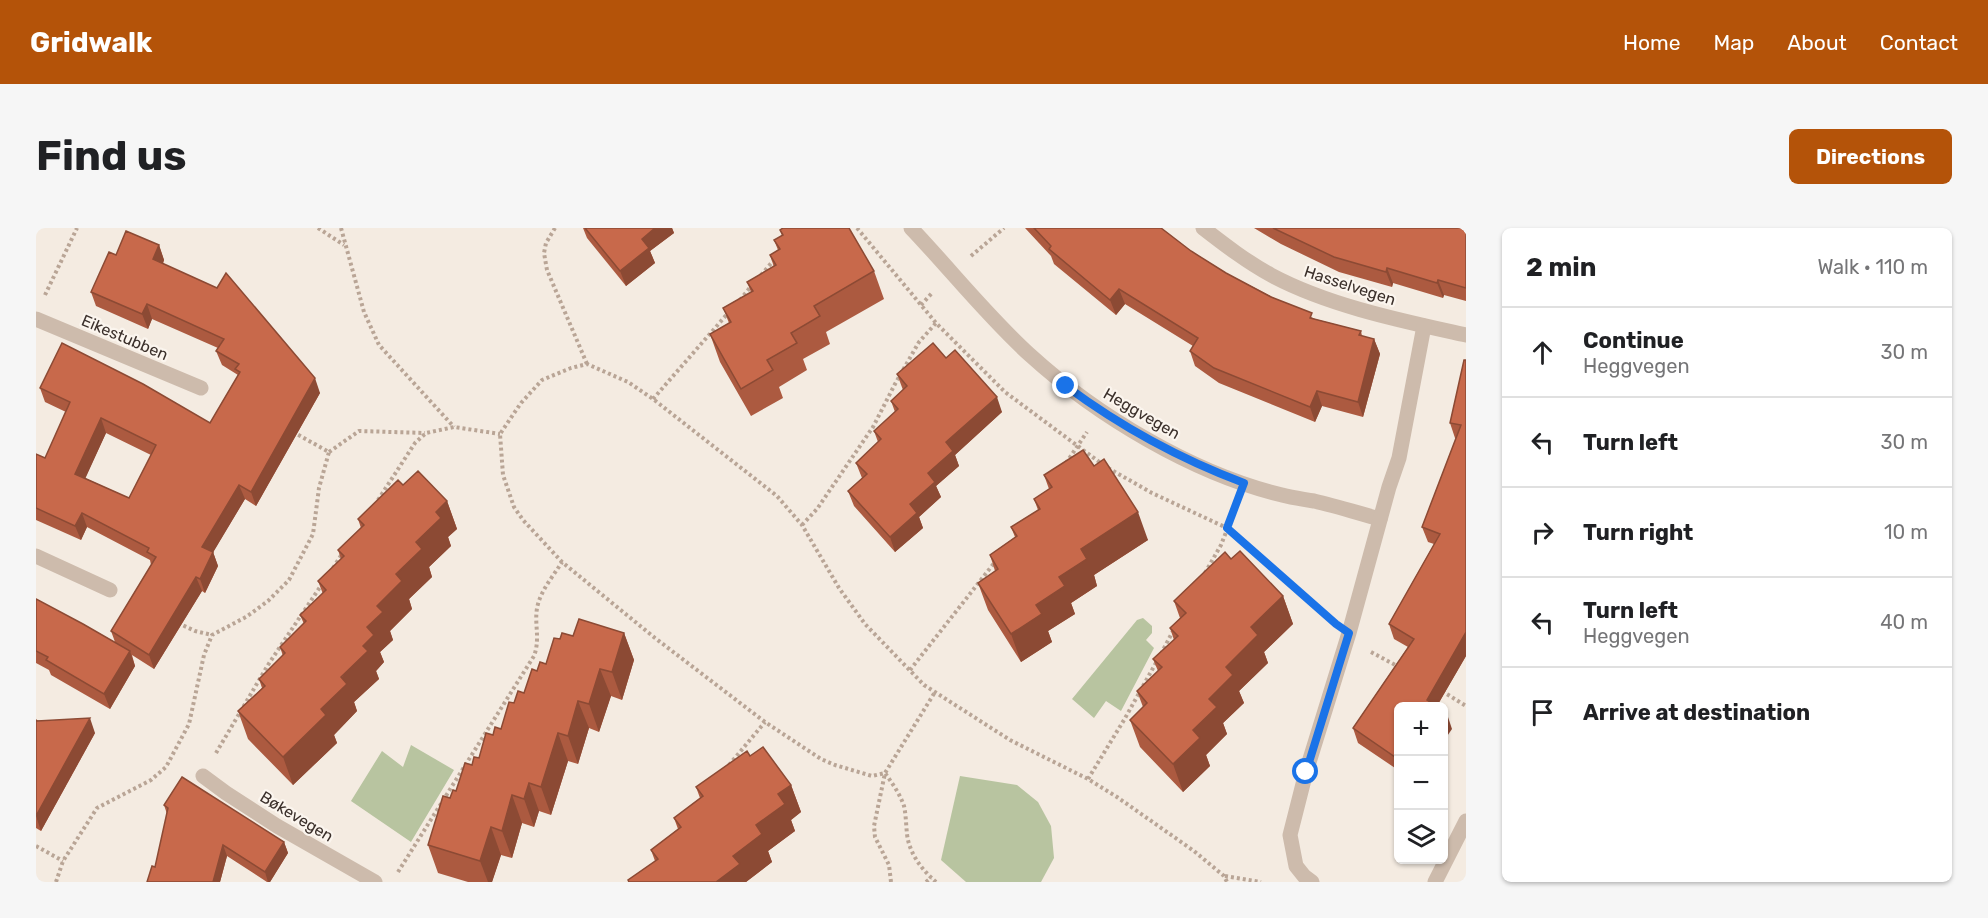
<!DOCTYPE html>
<meta charset="utf-8">
<style>
:root{--surface:#fff;--page:#f6f6f6;--text:#202124;--muted:#757577;--line:#e0e0e0;--accent:#b45309}
body{margin:0;font-family:Rubik,sans-serif;background:var(--page);color:var(--text)}
.controls{position:absolute;right:18px;bottom:18px;display:grid;overflow:hidden;border-radius:9px;box-shadow:0 2px 4px #0004}
.controls button{width:54px;height:54px;display:grid;place-items:center;padding:0;border:0;border-bottom:2px solid var(--line);background:var(--surface);color:var(--text);font:30px sans-serif}
.stop{position:absolute;width:18px;height:18px;margin:-14px;border:4px solid #1a73e8;border-radius:50%;background:#fff}
.stop.end{background:#1a73e8;border-color:#fff;box-shadow:0 2px 6px #0008}
.list{margin:0;padding:0;list-style:none}
h2{display:flex;justify-content:space-between;align-items:center;height:78px;margin:0;padding:0 24px;font-size:26px}
h2 small{font-size:20px;font-weight:400;color:var(--muted)}
.list li{display:grid;grid-template-columns:39px 1fr auto;gap:18px;align-items:center;box-sizing:border-box;height:90px;padding:0 24px;border-top:2px solid var(--line)}
.list b{display:block;font-size:22px;white-space:nowrap}
.list p{margin:0;font-size:20px;white-space:nowrap;color:var(--muted)}
.list em{font-size:20px;font-style:normal;color:var(--muted)}
.icon{flex:none;width:33px;height:33px;fill:none;stroke:currentColor;stroke-width:2;stroke-linecap:round;stroke-linejoin:round}
.map{position:relative;flex:none;width:1430px;height:654px;overflow:hidden;border-radius:9px}
header{display:flex;align-items:center;gap:36px;box-sizing:border-box;height:84px;padding:0 30px;background:var(--accent);color:#fff}
header strong{font-size:28px}
nav{display:flex;gap:33px;margin-inline-start:auto;font-size:21px}
.intro{display:flex;align-items:center;justify-content:space-between;box-sizing:border-box;height:144px;padding:0 36px}
h1{margin:0;font-size:42px}
.button{padding:15px 27px;border-radius:9px;background:var(--accent);color:#fff;font-size:21px;font-weight:700}
main{display:flex;gap:36px;padding:0 36px}
aside{flex:1;background:var(--surface);border-radius:9px;box-shadow:0 2px 4px #0004}
.map>svg:first-child{display:block}
.green{fill:#b8c4a0}
.lines{fill:none;stroke-linecap:round;stroke-linejoin:round}
.path{stroke:#b9a596;stroke-width:4;stroke-dasharray:3 3;stroke-linecap:butt}
.minor{stroke:#cdbbac;stroke-width:15}
.wall{fill:#ac5a40;fill-rule:evenodd}
.shaded-wall{fill:#8c4a34}
.building{fill:#c8694b;stroke:#8c4a34;stroke-width:1.5;fill-rule:evenodd}
.route{stroke:#1a73e8;stroke-width:8}
.labels{text-anchor:middle;stroke-width:4.5;stroke-linejoin:round;paint-order:stroke}
.street-label{font-size:16px;fill:#3b302b;stroke:#fbf5ee}
</style>
<header>
<strong>Gridwalk</strong>
<nav><a>Home</a><a>Map</a><a>About</a><a>Contact</a></nav>
</header>
<div class="intro"><h1>Find us</h1><a class="button">Directions</a></div>
<main>
<div class="map">
<svg width="1430" height="654" viewBox="0 0 1430 654">
<rect width="100%" height="100%" fill="#f4ebe1"/>
<g class="green">
<polygon points="1107,390 1116,398 1116,405 1110,412 1118,420 1085,483 1070,473 1058,490 1036,471 1101,392"/>
<polygon points="375,517 418,542 375,614 315,573 346,523 367,539"/>
<polygon points="924,548 981,557 1002,574 1015,598 1018,630 1005,654 930,654 905,632"/>
</g>
<g class="lines">
<g class="path">
<polyline points="282,0 308,17"/>
<polyline points="305,0 328,84 343,117 418,199"/>
<polyline points="519,0 510,15 508,25 511,42 551,136"/>
<polyline points="821,0 900,95 969,164 1066,236"/>
<polyline points="935,28 968,0"/>
<polyline points="725,47 738,32"/>
<polyline points="9,67 41,0"/>
<polyline points="704,72 716,57"/>
<polyline points="885,77 897,64"/>
<polyline points="617,171 693,84"/>
<polyline points="293,224 323,203 389,205"/>
<polyline points="1030,235 1051,204"/>
<polyline points="1072,240 1116,265 1191,300 1290,387"/>
<polyline points="342,272 379,215 390,205 418,199 464,206"/>
<polyline points="766,297 781,281 837,199 859,156 883,114 900,95"/>
<polyline points="297,340 306,326"/>
<polyline points="1169,345 1185,317 1199,281"/>
<polyline points="142,395 159,403 176,407"/>
<polyline points="1335,424 1363,439"/>
<polyline points="1125,426 1138,401"/>
<polyline points="874,442 959,334"/>
<polyline points="1406,463 1430,478"/>
<polyline points="180,525 232,437 286,356"/>
<polyline points="693,537 729,494"/>
<polyline points="1052,551 1088,492 1121,433"/>
<polyline points="0,618 27,633"/>
<path d="M 362,644 L 498,428 C 505,409 497,394 502,376 C 506,361 518,347 526,334"/>
<polyline points="1189,648 1225,654"/>
<polyline points="20,654 27,633 61,580 115,552 130,539 153,496 168,427 176,407 210,389 232,373 253,352 277,306 283,260 293,224 257,204"/>
<polyline points="855,654 853,637 839,609 838,598 849,545 899,464"/>
<polyline points="890,654 895,650"/>
<path d="M 900,654 C 886,642 873,625 871,606 C 870,597 870,587 868,578 C 864,566 856,555 849,545 L 836,548 L 799,537 L 785,531 L 729,494 L 619,410 L 526,334 L 487,292 L 478,279 L 467,247 L 464,206 L 485,175 L 506,152 L 535,140 L 551,136 L 592,154 L 617,171 L 741,268 L 766,297 L 803,360 L 829,396 L 888,457 L 974,512 L 1052,551 L 1081,569 L 1158,623 L 1188,648 L 1191,654"/>
</g>
<g class="minor">
<path d="M 875,0 C 915,42 951,88 994,127 C 1061,188 1158,246 1246,267 C 1257,270 1267,271 1278,273 C 1300,278 1322,285 1344,291"/>
<path d="M 1167,0 C 1189,17 1211,34 1235,47 C 1293,78 1367,93 1430,107"/>
<polyline points="0,91 165,160"/>
<polyline points="0,328 74,362"/>
<polyline points="167,548 190,565 241,598 339,654"/>
<polyline points="1276,654 1268,648 1260,638 1254,607 1270,544 1313,405 1353,259 1363,230 1388,98"/>
<polyline points="1399,654 1430,593"/>
</g>
</g>
<g class="wall">
<polygon points="547,0 636,0 638,5 614,23 619,35 590,58 551,10"/>
<polygon points="989,0 1125,0 1155,23 1190,45 1279,91 1325,103 1326,108 1338,111 1344,126 1327,189 1286,178 1279,194 1183,155 1159,138 1154,123 1157,118 1089,76 1080,87 1018,36 1015,28"/>
<polygon points="1218,0 1430,0 1430,73 1408,67 1407,70 1357,55 1356,59 1303,44 1245,16"/>
<polygon points="744,2 838,43 848,71 790,104 794,116 767,131 771,142 743,159 747,170 715,188 684,134 674,106 693,95 687,80 715,64 711,54 738,39 734,27 742,22 738,12 746,8"/>
<path d="M 123,17 L 128,32 L 127,36 L 284,165 L 220,278 L 209,271 L 177,324 L 182,338 L 169,365 L 166,363 L 118,441 L 96,427 L 99,438 L 74,481 L 15,447 L 13,442 L 0,435 L 0,371 L 79,414 L 75,403 L 115,337 L 114,332 L 51,299 L 45,312 L 0,292 L 0,226 L 9,230 L 30,184 L 9,174 L 4,160 L 174,195 L 202,147 L 186,137 L 180,123 L 182,120 L 116,91 L 112,101 L 60,78 L 55,64 L 80,27 ZM 70,205 L 115,227 L 93,270 L 49,250 Z"/>
<polygon points="910,130 966,184 919,227 923,238 900,258 905,269 883,289 887,300 859,324 818,278 812,263 826,250 820,235 842,214 838,203 859,184 855,173 867,162 861,146"/>
<polygon points="1428,132 1430,428 1401,478 1362,478 1362,542 1322,515 1317,500 1372,419 1358,411 1353,396 1398,316 1392,314 1386,299 1420,210 1419,210 1414,195"/>
<polygon points="1058,238 1112,312 1058,347 1061,358 1035,375 1039,386 1012,403 1016,414 985,434 952,382 942,355 959,343 954,327 979,309 975,299 1002,282 998,271 1013,261 1008,247"/>
<polygon points="367,257 411,273 421,301 412,309 415,318 393,339 396,349 373,371 376,381 354,403 357,412 344,424 348,434 340,443 343,451 318,474 321,483 298,507 301,515 257,557 212,511 202,483 226,460 223,451 247,428 244,419 268,396 264,387 287,366 282,353 305,331 302,322 325,300 322,291"/>
<polygon points="1195,331 1247,368 1257,396 1228,424 1232,435 1203,463 1208,475 1187,495 1191,506 1170,527 1174,538 1147,564 1104,519 1094,492 1107,479 1101,463 1122,443 1117,431 1138,412 1134,400 1144,390 1138,373"/>
<polygon points="588,405 598,432 586,472 575,468 563,504 553,500 542,536 532,533 515,587 503,583 498,599 486,595 476,630 465,627 456,654 432,654 402,645 392,617 414,570 420,563 436,537 443,530 457,507 465,501 478,475 488,465 501,443 510,436 524,411 537,408"/>
<polygon points="0,492 59,505 5,603 0,600"/>
<polygon points="714,528 755,557 765,584 755,592 759,603 732,623 736,634 710,654 592,654 592,652 619,633 615,622 642,601 638,590 664,570 660,559"/>
<polygon points="128,577 248,614 252,625 234,654 231,654 191,628 184,654 111,654 119,639 131,586"/>
</g>
<g class="shaded-wall">
<polygon points="619,0 636,0 638,5 614,23 619,35 590,58 584,43 606,11"/>
<polygon points="123,17 128,32 122,46 117,31"/>
<polygon points="1351,40 1357,55 1356,59 1350,44"/>
<polygon points="1402,52 1408,67 1407,70 1401,55"/>
<polygon points="1083,61 1089,76 1080,87 1074,72"/>
<polygon points="111,76 116,91 112,101 106,86"/>
<polygon points="1338,111 1344,126 1327,189 1322,174"/>
<polygon points="279,150 284,165 220,278 215,264"/>
<polygon points="1281,163 1286,178 1279,194 1274,179"/>
<polygon points="961,169 966,184 919,227 923,238 900,258 905,269 883,289 887,300 859,324 854,309 910,214"/>
<polygon points="65,190 70,205 45,260 39,246"/>
<polygon points="203,257 209,271 172,333 166,319"/>
<polygon points="411,273 421,301 412,309 415,318 393,339 396,349 373,371 376,381 354,403 357,412 344,424 348,434 340,443 343,451 318,474 321,483 298,507 301,515 257,557 247,529 285,481 327,418 331,399 341,378 400,284"/>
<polygon points="1102,284 1112,312 1058,347 1061,358 1035,375 1039,386 1012,403 1016,414 985,434 975,406 1045,321"/>
<polygon points="46,285 51,299 45,312 39,298"/>
<polygon points="177,324 182,338 169,365 164,351"/>
<polygon points="160,349 166,363 118,441 113,427"/>
<polygon points="1247,368 1257,396 1228,424 1232,435 1203,463 1208,475 1187,495 1191,506 1170,527 1174,538 1147,564 1137,536 1157,502 1190,439 1215,399"/>
<polygon points="1430,404 1430,428 1401,478 1393,478 1391,472"/>
<polygon points="588,405 598,432 586,472 576,444"/>
<polygon points="94,423 99,438 74,481 68,466"/>
<polygon points="564,441 575,468 563,504 553,476"/>
<polygon points="542,473 553,500 542,536 532,508"/>
<polygon points="1411,486 1416,501 1407,514 1407,491"/>
<polygon points="54,490 59,505 5,603 0,588"/>
<polygon points="522,505 532,533 515,587 505,559"/>
<polygon points="493,555 503,583 498,599 488,571"/>
<polygon points="755,557 765,584 755,592 759,603 732,623 736,634 710,654 680,654 697,628 742,566"/>
<polygon points="476,567 486,595 476,630 466,603"/>
<polygon points="455,599 465,627 456,654 452,654 444,633"/>
<polygon points="248,614 252,625 234,654 232,654 229,644"/>
<polygon points="187,617 191,628 184,654 177,654"/>
</g>
<g class="building">
<polygon points="549,0 619,0 606,11 613,20 584,43"/>
<polygon points="747,0 813,0 838,43 778,78 784,88 755,105 761,115 731,132 737,142 705,161 674,106 695,94 687,80 717,63 711,54 740,37 734,27 744,21 738,12 747,7 744,2"/>
<polygon points="998,0 1125,0 1155,23 1190,45 1235,69 1276,85 1274,90 1325,103 1323,107 1338,111 1322,174 1281,163 1274,179 1178,140 1154,123 1162,110 1083,61 1074,72 1013,21 1015,18"/>
<polygon points="1237,0 1430,0 1430,60 1402,52 1401,55 1351,40 1350,44 1298,29"/>
<path d="M 90,3 L 123,17 L 117,31 L 181,60 L 190,45 L 279,150 L 215,264 L 203,257 L 166,319 L 177,324 L 164,351 L 160,349 L 113,427 L 75,403 L 120,329 L 111,324 L 113,320 L 46,285 L 39,298 L 0,280 L 0,226 L 9,230 L 34,174 L 4,160 L 26,115 L 107,156 L 174,195 L 204,144 L 199,141 L 203,136 L 180,123 L 188,111 L 111,76 L 106,86 L 55,64 L 73,24 L 80,27 ZM 65,190 L 120,217 L 93,270 L 39,246 Z"/>
<polygon points="897,115 910,130 919,122 961,169 910,214 917,223 892,245 899,254 874,276 881,285 854,309 812,263 831,246 820,235 845,211 838,203 862,181 855,173 871,158 861,146"/>
<polygon points="1428,132 1430,132 1430,404 1391,472 1400,478 1362,478 1362,531 1317,500 1378,411 1353,396 1404,306 1386,299 1425,197 1414,195"/>
<polygon points="1047,222 1058,238 1068,231 1102,284 1045,321 1051,331 1023,349 1029,358 1000,377 1006,386 975,406 942,355 962,341 954,327 981,308 975,299 1004,281 998,271 1016,259 1008,247"/>
<polygon points="382,243 411,273 400,284 405,290 380,314 386,321 360,346 366,353 341,378 347,384 331,399 338,407 327,418 332,423 305,449 311,456 285,481 290,487 247,529 202,483 229,458 223,451 249,425 244,419 270,393 264,387 290,362 282,353 308,328 302,322 328,297 322,291 362,252 367,257"/>
<polygon points="1204,323 1247,368 1215,399 1222,407 1190,439 1197,447 1173,471 1181,479 1157,502 1164,510 1137,536 1094,492 1111,475 1101,463 1126,439 1117,431 1142,408 1134,400 1150,385 1138,373 1189,324 1195,331"/>
<polygon points="0,371 47,396 94,423 68,466 10,432 12,429 0,423"/>
<polygon points="543,391 588,405 576,444 564,441 553,476 542,473 532,508 522,505 505,559 493,555 488,571 476,567 466,603 455,599 444,633 392,617 407,568 414,570 417,562 420,563 429,535 436,537 438,529 443,530 450,505 457,507 459,499 465,501 473,474 478,475 482,463 488,465 496,441 501,443 504,434 510,436 518,410 524,411 526,405 537,408"/>
<polygon points="1407,483 1411,486 1407,491"/>
<polygon points="54,490 0,588 0,492 1,493"/>
<polygon points="727,519 755,557 742,566 749,576 720,597 726,606 697,628 704,636 680,654 593,654 592,652 622,631 615,622 645,599 638,590 667,568 660,559 711,523 714,528"/>
<polygon points="146,549 248,614 229,644 187,617 177,654 111,654 116,638 119,639 132,580 128,577"/>
</g>
<g class="lines">
<path class="route" d="M 1030,158 C 1084,198 1144,231 1208,255 L 1191,300 L 1300,396 L 1313,405 L 1270,544"/>
</g>
<g class="labels">
<g class="street-label">
<text transform="translate(1314 57) rotate(18)" y="6">Hasselvegen</text>
<text transform="translate(89 109) rotate(23)" y="6">Eikestubben</text>
<text transform="translate(1106 185) rotate(30)" y="6">Heggvegen</text>
<text transform="translate(261 588) rotate(31)" y="6">Bøkevegen</text>
</g>
</g>
</svg>
<div class="controls">
<button>+</button>
<button>−</button>
<button><svg class="icon" aria-label="layers" viewBox="0 0 24 24"><path d="M12 4l9 5-9 5-9-5zM3 14l9 5 9-5"/></svg></button>
</div>
<div class="stop" style="left:1270px;top:544px"></div>
<div class="stop end" style="left:1030px;top:158px"></div>
</div>
<aside>
<h2>2 min<small>Walk · 110 m</small></h2>
<ul class="list">
<li><svg class="icon" aria-label="ahead" viewBox="0 0 24 24"><path d="M12 20V5M6 11l6-6 6 6"/></svg><div><b>Continue</b><p>Heggvegen</p></div><em>30 m</em></li>
<li><svg class="icon" aria-label="left" viewBox="0 0 24 24"><path d="M17 20v-9H6M10 6l-5 5 5 5"/></svg><div><b>Turn left</b></div><em>30 m</em></li>
<li><svg class="icon" aria-label="right" viewBox="0 0 24 24"><path d="M7 20v-9h11M14 6l5 5-5 5"/></svg><div><b>Turn right</b></div><em>10 m</em></li>
<li><svg class="icon" aria-label="left" viewBox="0 0 24 24"><path d="M17 20v-9H6M10 6l-5 5 5 5"/></svg><div><b>Turn left</b><p>Heggvegen</p></div><em>40 m</em></li>
<li><svg class="icon" aria-label="arrive" viewBox="0 0 24 24"><path d="M6 21V4h12l-3 4 3 4H6"/></svg><div><b>Arrive at destination</b></div></li>
</ul>
</aside>
</main>
